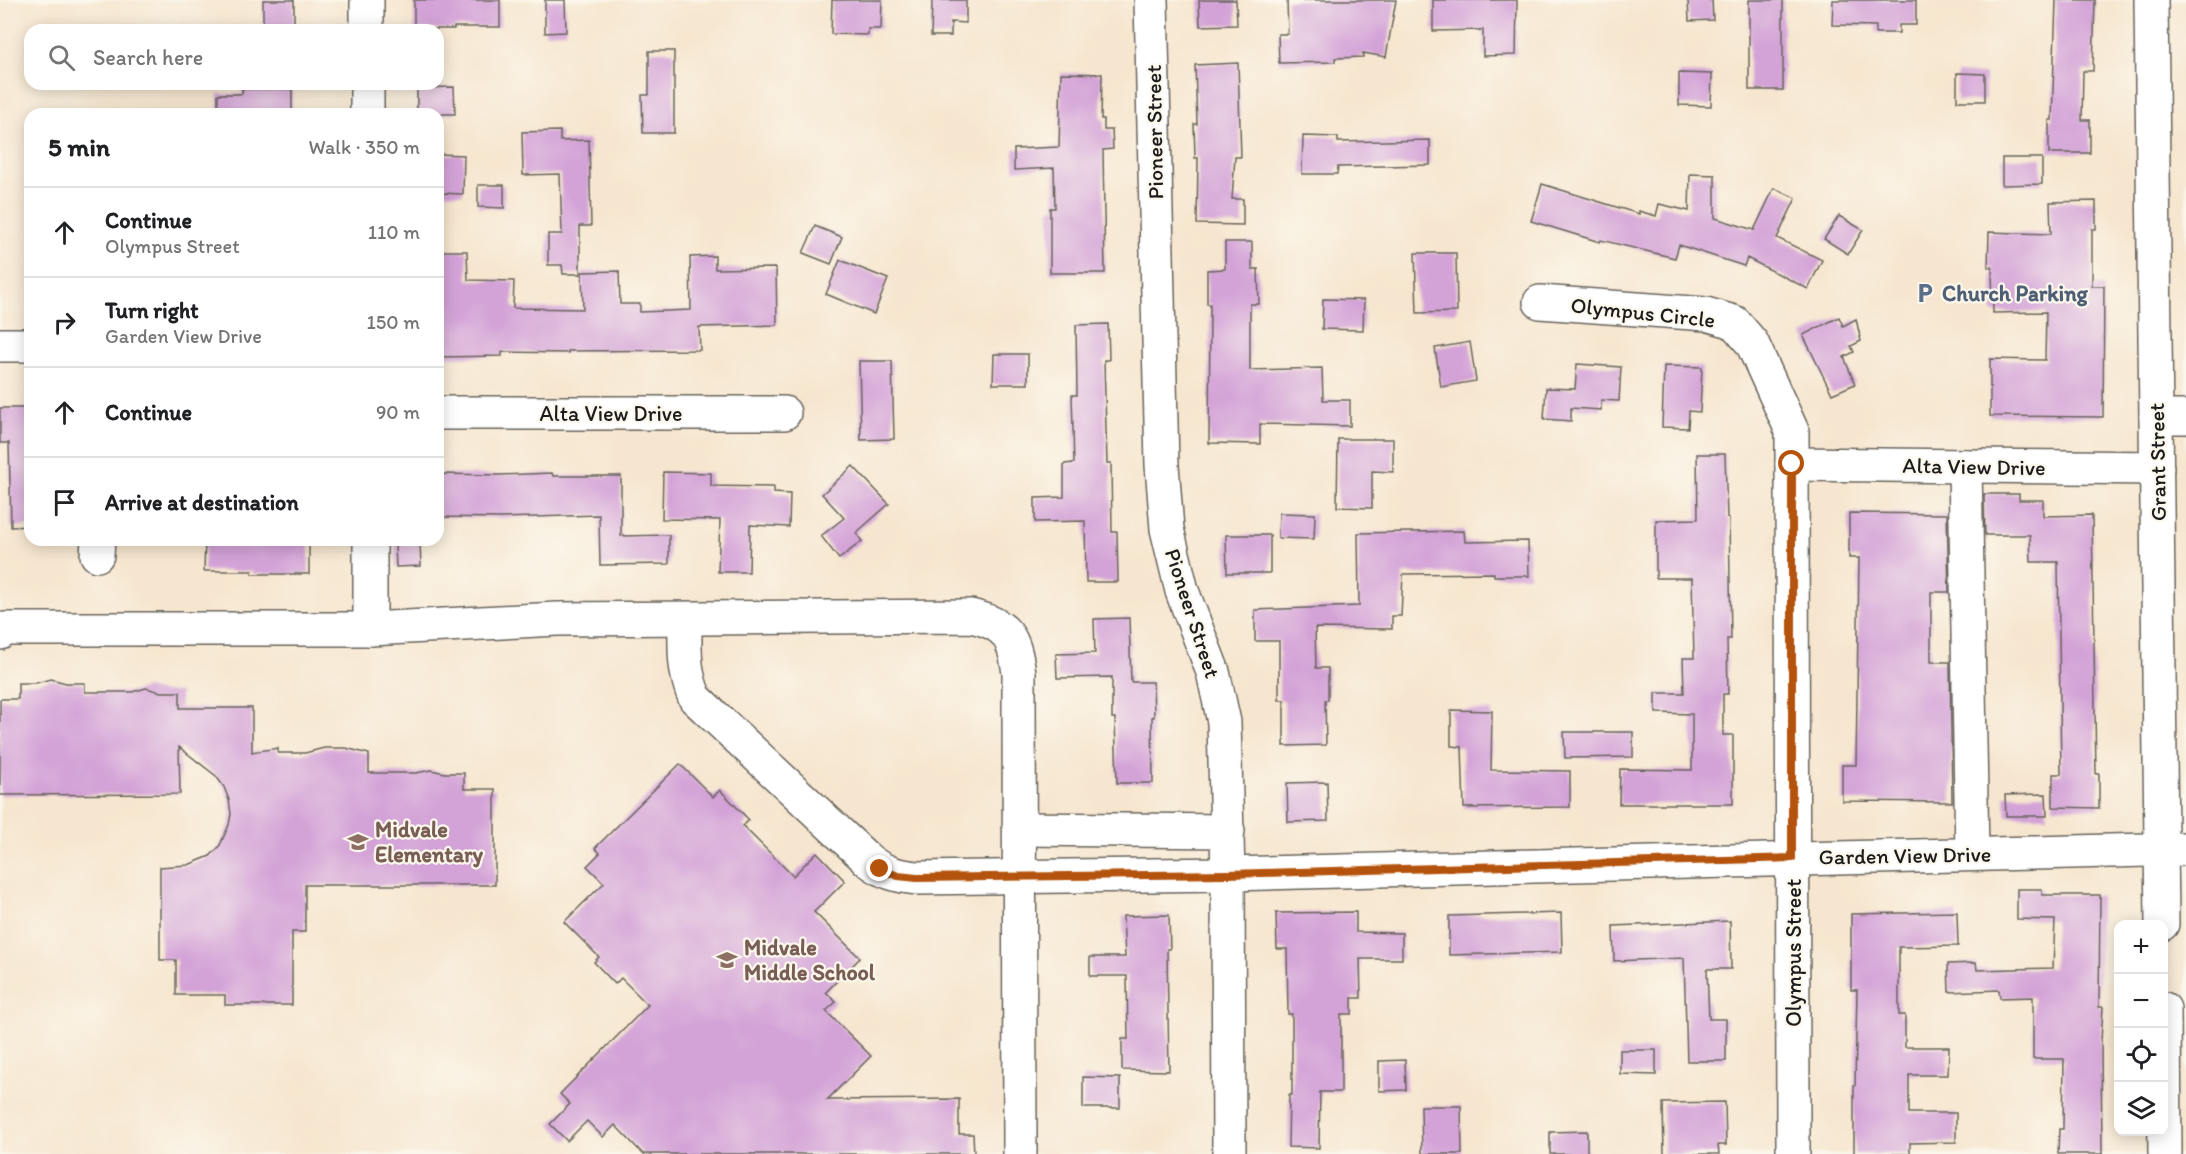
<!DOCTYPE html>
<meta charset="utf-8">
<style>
:root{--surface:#fff;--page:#f2f2f2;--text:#202124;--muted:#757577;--line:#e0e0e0}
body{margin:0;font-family:Itim,sans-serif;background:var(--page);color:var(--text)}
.controls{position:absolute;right:18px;bottom:18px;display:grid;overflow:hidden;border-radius:12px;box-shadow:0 3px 15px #0003}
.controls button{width:54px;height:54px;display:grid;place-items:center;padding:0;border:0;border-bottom:2px solid var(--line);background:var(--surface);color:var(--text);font:30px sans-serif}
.stop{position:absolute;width:18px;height:18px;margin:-14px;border:4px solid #b45309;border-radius:50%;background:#fff}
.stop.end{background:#b45309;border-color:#fff;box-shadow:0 2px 6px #0008}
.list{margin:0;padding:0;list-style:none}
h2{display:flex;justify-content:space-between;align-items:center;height:78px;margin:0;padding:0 24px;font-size:26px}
h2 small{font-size:20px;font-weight:400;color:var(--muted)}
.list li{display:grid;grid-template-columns:39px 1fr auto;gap:18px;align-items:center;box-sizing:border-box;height:90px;padding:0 24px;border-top:2px solid var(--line)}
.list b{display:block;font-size:22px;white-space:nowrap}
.list p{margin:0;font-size:20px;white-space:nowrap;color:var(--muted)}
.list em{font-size:20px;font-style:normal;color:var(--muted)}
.icon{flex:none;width:33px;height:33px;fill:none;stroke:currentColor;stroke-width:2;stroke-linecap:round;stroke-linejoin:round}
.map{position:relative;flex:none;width:2186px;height:1154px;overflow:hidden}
.search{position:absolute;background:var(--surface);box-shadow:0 3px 15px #0003;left:24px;top:24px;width:420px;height:66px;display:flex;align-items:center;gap:15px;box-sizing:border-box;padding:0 21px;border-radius:18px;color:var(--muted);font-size:22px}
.panel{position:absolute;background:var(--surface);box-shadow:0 3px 15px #0003;left:24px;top:108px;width:420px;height:438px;border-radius:18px}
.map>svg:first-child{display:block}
.building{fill:#d3a2d7}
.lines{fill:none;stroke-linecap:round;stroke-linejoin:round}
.minor-casing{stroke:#68635b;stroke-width:36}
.minor{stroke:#fff;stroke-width:33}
.route{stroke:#b45309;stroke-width:8}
.labels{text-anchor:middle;stroke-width:4.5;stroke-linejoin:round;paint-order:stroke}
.street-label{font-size:22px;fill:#1c1c1c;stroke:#fbf7ec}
.service-label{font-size:22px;font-weight:bold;fill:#4e5e75;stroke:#fbf7ec;text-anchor:start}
.education-label{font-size:22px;font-weight:bold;fill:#785e54;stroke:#fbf7ec;text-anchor:start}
</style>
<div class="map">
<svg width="2186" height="1154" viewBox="0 0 2186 1154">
<rect width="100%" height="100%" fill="#fbf7ec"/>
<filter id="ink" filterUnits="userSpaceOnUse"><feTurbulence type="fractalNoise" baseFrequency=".0167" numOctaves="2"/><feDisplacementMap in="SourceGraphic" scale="12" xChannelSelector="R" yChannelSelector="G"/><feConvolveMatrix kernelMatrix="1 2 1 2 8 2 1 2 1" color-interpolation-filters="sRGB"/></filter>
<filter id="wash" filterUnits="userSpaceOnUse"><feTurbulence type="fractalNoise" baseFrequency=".008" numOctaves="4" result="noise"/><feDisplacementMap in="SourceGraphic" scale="24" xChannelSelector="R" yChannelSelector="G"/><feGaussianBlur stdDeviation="1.35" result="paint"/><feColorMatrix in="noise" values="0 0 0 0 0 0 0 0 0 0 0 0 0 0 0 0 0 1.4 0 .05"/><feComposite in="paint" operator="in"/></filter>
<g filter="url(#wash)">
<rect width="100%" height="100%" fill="#f6e6cf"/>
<g id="blocks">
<g class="building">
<rect x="263" y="0" width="31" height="30"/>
<polygon points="414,0 500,0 500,27 454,27 454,29 414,29"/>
<polygon points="545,0 565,0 566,32 545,33"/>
<polygon points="832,0 882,0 881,29 868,29 868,35 831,34"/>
<polygon points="932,0 966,0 966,23 951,22 951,36 931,36"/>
<polygon points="1199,0 1236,0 1237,25 1200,26"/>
<polygon points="1287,0 1396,0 1386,57 1363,53 1363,57 1335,58 1335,62 1279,63 1278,34 1288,34"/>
<polygon points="1433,0 1517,0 1516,55 1483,56 1483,30 1433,31"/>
<polygon points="1688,0 1712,0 1713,20 1689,21"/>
<rect x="1749" y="0" width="34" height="90"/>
<polygon points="1833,0 1916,0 1916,25 1899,25 1899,33 1876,33 1876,26 1832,25"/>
<polygon points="2056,0 2095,0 2093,71 2083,71 2082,120 2090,120 2090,153 2049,153 2049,120 2052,120"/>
<polygon points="649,51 674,51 674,133 643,133 642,95 649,95"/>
<polygon points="1238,63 1241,157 1235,157 1232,199 1243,199 1243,225 1197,224 1198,158 1195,158 1194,124 1197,124 1195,65"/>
<polygon points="1061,73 1102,74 1101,119 1104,119 1104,130 1112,130 1113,149 1103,150 1105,273 1050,273 1050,208 1055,208 1054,168 1014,170 1014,149 1059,147"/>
<polygon points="1679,73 1712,74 1711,106 1679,105"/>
<polygon points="1957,73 1985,74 1985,101 1957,101"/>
<polygon points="454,87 455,114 417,114 417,88"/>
<polygon points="242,89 292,89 292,114 218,114 218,94 242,94"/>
<polygon points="560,131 560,141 589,140 591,226 580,226 580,274 563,274 562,265 548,265 548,234 562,234 560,174 523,175 522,132"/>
<polygon points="1303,136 1338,137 1338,142 1430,140 1430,165 1338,167 1337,174 1302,174"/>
<polygon points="438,154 464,155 463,194 438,193"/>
<polygon points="2002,158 2042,158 2042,184 2002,185"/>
<polygon points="1690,174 1715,175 1715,218 1754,230 1774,188 1796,198 1777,238 1822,260 1808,289 1747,258 1744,266 1679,245 1675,258 1601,240 1600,242 1531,221 1542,184 1639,214 1639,211 1656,216 1659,204 1689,211"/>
<polygon points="478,185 504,185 504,208 478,207"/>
<polygon points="2096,201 2096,229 2092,229 2092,286 2104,286 2103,417 1990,416 1990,359 2045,360 2046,312 1993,313 1992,267 1988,267 1989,232 2051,234 2050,202"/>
<polygon points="1839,216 1863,230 1848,254 1824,239"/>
<polygon points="815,226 842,237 831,264 803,253"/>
<polygon points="1225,242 1252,242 1252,269 1258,269 1259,304 1250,304 1250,370 1322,368 1323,400 1350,400 1350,426 1260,424 1260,444 1209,443 1210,304 1207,304 1207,270 1225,269"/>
<polygon points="438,251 467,251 468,280 514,281 513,308 583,309 582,272 619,271 620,304 640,304 640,312 691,310 690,257 715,256 715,269 776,268 777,325 699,327 700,350 568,351 568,353 502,352 502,356 438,357"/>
<polygon points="1415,253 1456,253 1457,312 1417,313"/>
<polygon points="840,260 888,279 874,314 826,294"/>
<polygon points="1323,299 1364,300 1363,330 1322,329"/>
<polygon points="1839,317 1843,326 1856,319 1861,341 1851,346 1854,352 1844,357 1855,384 1832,394 1803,335"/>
<polygon points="1108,324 1109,360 1104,360 1107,463 1111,463 1112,532 1117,532 1118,582 1086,582 1085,521 1035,522 1035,498 1064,497 1064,464 1074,463 1072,395 1077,395 1076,325"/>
<polygon points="1470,342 1476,381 1441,387 1435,348"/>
<polygon points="994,354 1028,354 1028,384 993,384"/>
<polygon points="859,361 892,361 894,439 861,440"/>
<polygon points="1577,364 1621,367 1619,401 1601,400 1601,410 1571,408 1571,421 1544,419 1546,388 1575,389"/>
<polygon points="1664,366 1702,367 1700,412 1689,411 1688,428 1662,427"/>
<polygon points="0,408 30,408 30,526 11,527 9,443 0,443"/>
<polygon points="1338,439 1393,439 1393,472 1372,471 1372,508 1337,507"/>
<polygon points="1697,454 1725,454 1727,518 1729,518 1731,639 1727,639 1728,694 1723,694 1723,735 1733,735 1733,804 1619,804 1620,769 1692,770 1692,714 1656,713 1656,693 1684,693 1683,658 1694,658 1692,578 1656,578 1656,520 1698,519"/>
<polygon points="853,466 889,504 856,533 862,541 839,559 821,536 844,518 822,494"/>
<polygon points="663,472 711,473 711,486 774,487 774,493 790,494 789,527 750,525 749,572 718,572 720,520 662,519"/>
<polygon points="552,473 553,476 621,476 621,536 669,535 669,564 600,565 599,515 500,518 438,517 438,474 499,475"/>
<polygon points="1984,494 2019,494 2019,500 2043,500 2043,516 2092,515 2096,774 2099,774 2099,808 2053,807 2053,774 2061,774 2058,562 2031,562 2030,535 1985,535"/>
<polygon points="1279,513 1315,514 1314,539 1278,538"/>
<polygon points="1849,513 1947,514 1949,592 1931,592 1931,662 1950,662 1952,802 1842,801 1842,765 1856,765 1859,558 1849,558"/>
<polygon points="1464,531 1465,542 1528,541 1529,576 1494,576 1494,573 1403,574 1401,616 1392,616 1392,629 1315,628 1316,668 1328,668 1328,700 1325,700 1326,745 1284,746 1284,700 1279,700 1279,641 1255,641 1255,610 1359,606 1358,533"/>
<polygon points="1226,535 1270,535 1270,573 1227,573"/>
<polygon points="205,540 309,540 309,574 252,574 252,571 204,571"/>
<polygon points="420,543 421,566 396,567 395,545"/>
<polygon points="1129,618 1131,682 1153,682 1154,717 1152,717 1153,783 1117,783 1115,718 1112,718 1112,677 1057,678 1056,654 1095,653 1094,619"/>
<polygon points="51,679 66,683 85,683 85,692 132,692 146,688 161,692 180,692 180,708 252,708 252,752 278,748 278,753 305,753 324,748 346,748 369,754 369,773 416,773 431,770 445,773 464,773 464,789 495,789 495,885 305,885 305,932 292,932 292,1005 225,1005 225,995 176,995 176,960 160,960 160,867 188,865 210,856 219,847 229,825 231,814 229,800 224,787 216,776 179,747 180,794 0,795 0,699 18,699 18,683 36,683"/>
<polygon points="1451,710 1492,711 1491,770 1570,771 1570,807 1464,808 1462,747 1451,746"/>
<polygon points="1564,732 1633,732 1633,757 1565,758"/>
<polygon points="680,764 713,797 720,790 749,820 743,826 793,876 817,852 845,881 814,912 860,958 826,992 836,1002 826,1011 871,1056 827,1100 959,1099 959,1134 973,1134 974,1154 643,1154 615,1125 603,1137 587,1121 567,1141 550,1124 570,1104 560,1094 648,1005 621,978 615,984 594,962 599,957 564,922 604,883 587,866 600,853 595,848"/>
<polygon points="1327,782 1328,821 1288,822 1287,783"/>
<polygon points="2046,794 2047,816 2006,816 2005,795"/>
<polygon points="2017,889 2042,889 2042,895 2100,895 2099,1007 2103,1007 2101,1042 2102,1154 2058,1154 2059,1129 2063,1129 2064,1059 2033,1059 2033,997 2000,998 1999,990 1949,992 1948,964 1976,963 1977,970 2053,968 2055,920 2017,919"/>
<polygon points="1356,912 1356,932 1402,933 1402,959 1360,959 1361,998 1352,998 1352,1014 1341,1014 1341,1092 1320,1092 1319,1148 1288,1147 1289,1095 1292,1095 1292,1014 1288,1014 1287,949 1277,949 1276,913"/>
<polygon points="1957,912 1958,946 1899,947 1899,1015 1905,1015 1905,1047 1949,1047 1948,1075 1909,1075 1909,1113 1956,1113 1956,1142 1910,1143 1910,1154 1854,1154 1854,1086 1855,1086 1857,990 1851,990 1851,914"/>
<polygon points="1561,913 1562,952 1449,955 1449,916"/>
<polygon points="1169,915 1170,949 1167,949 1169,1071 1122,1070 1122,1039 1128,1039 1127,976 1090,976 1090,957 1125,957 1123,916"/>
<polygon points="1730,921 1731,969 1707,969 1709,1019 1726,1019 1726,1061 1687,1061 1684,958 1614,961 1613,926"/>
<polygon points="1620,1050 1656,1050 1656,1075 1620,1074"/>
<polygon points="1405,1060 1406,1090 1379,1091 1379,1061"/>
<polygon points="1083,1077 1120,1078 1120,1108 1083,1108"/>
<polygon points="1725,1102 1726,1145 1718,1145 1719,1154 1664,1154 1663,1103"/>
<polygon points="1421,1106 1461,1106 1462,1154 1422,1154"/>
<polygon points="1587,1131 1587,1154 1550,1154 1550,1132"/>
</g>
</g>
</g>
<g filter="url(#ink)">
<use href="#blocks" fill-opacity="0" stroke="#68635b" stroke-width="1.5"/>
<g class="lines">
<g class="minor-casing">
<g id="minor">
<polyline points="367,0 367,30"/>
<polyline points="1151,0 1162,465 1167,529 1182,591 1213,672 1224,722 1228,874 1229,1154"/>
<polyline points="2151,0 2162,924"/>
<polyline points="367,84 367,114"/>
<polyline points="1540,302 1706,314 1734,322 1752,343 1792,431 1793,1154"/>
<polyline points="0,345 30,345"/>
<polyline points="438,413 784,413"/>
<polyline points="2156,417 2186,417"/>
<polyline points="1792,464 2157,468"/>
<polyline points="1965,466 1972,853"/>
<polyline points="97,555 98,540"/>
<path d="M 685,619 C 685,648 683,671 695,698 L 868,860 C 883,872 897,876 917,878 L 1228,874 L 2186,849"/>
<polyline points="370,629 370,540"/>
<path d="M 0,633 L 4,629 L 370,629 L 557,619 L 971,616 C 1007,624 1014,637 1019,673 L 1020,1154"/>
<polyline points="1020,829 1228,831"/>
<polyline points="2164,1009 2165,1154"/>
</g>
</g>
<use href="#minor" class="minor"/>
</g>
</g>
<g class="lines" filter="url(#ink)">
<polyline class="route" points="880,869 898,876 917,878 1228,874 1792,858 1792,464"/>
</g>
<defs>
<g id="parking-bare" transform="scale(1.62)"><path d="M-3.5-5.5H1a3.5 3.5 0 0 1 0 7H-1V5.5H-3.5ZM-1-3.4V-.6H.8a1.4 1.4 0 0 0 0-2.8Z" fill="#5c6f8a" stroke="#fbf7ec" stroke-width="2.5" paint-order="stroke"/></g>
<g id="school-bare" transform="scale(1.62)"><path d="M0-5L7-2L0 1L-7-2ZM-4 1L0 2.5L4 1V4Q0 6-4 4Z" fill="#8d6e63" stroke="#fbf7ec" stroke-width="2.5" paint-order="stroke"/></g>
</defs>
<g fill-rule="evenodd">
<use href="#parking-bare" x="1925" y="293"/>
<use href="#school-bare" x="358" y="842"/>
<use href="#school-bare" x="727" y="960"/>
</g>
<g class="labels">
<g class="street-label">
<text transform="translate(1154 132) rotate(-91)" y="8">Pioneer Street</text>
<text transform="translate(1643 312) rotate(6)" y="8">Olympus Circle</text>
<text x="611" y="421">Alta View Drive</text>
<text transform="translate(2157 462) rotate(-91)" y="8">Grant Street</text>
<text transform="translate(1974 466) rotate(1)" y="8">Alta View Drive</text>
<text transform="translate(1193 613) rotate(72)" y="8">Pioneer Street</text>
<text transform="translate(1905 855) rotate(-1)" y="8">Garden View Drive</text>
<text transform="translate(1793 953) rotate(-90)" y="8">Olympus Street</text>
</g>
<g class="service-label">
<text x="1942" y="301">Church Parking</text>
</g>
<g class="education-label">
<text x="375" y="837">Midvale<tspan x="375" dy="25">Elementary</tspan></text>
<text x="744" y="955">Midvale<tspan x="744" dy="25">Middle School</tspan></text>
</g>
</g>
</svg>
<div class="controls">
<button>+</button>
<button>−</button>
<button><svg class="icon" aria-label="locate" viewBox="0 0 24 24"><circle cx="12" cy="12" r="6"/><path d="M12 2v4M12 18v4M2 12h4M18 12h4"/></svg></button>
<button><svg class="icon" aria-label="layers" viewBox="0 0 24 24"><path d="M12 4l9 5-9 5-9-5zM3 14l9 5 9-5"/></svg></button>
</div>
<div class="stop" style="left:1792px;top:464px"></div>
<div class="stop end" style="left:880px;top:869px"></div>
<div class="search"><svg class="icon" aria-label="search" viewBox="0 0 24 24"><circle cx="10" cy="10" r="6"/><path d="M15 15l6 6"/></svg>Search here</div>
<section class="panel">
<h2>5 min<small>Walk · 350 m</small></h2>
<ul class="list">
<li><svg class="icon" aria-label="ahead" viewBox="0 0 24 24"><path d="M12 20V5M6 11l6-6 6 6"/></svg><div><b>Continue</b><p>Olympus Street</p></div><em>110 m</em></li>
<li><svg class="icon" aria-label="right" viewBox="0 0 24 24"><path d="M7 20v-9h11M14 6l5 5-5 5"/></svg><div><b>Turn right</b><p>Garden View Drive</p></div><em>150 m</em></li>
<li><svg class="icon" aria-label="ahead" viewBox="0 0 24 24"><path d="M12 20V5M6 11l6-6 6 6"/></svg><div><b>Continue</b></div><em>90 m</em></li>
<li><svg class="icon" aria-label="arrive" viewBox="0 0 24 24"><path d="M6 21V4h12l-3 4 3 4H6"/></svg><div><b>Arrive at destination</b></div></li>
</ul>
</section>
</div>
